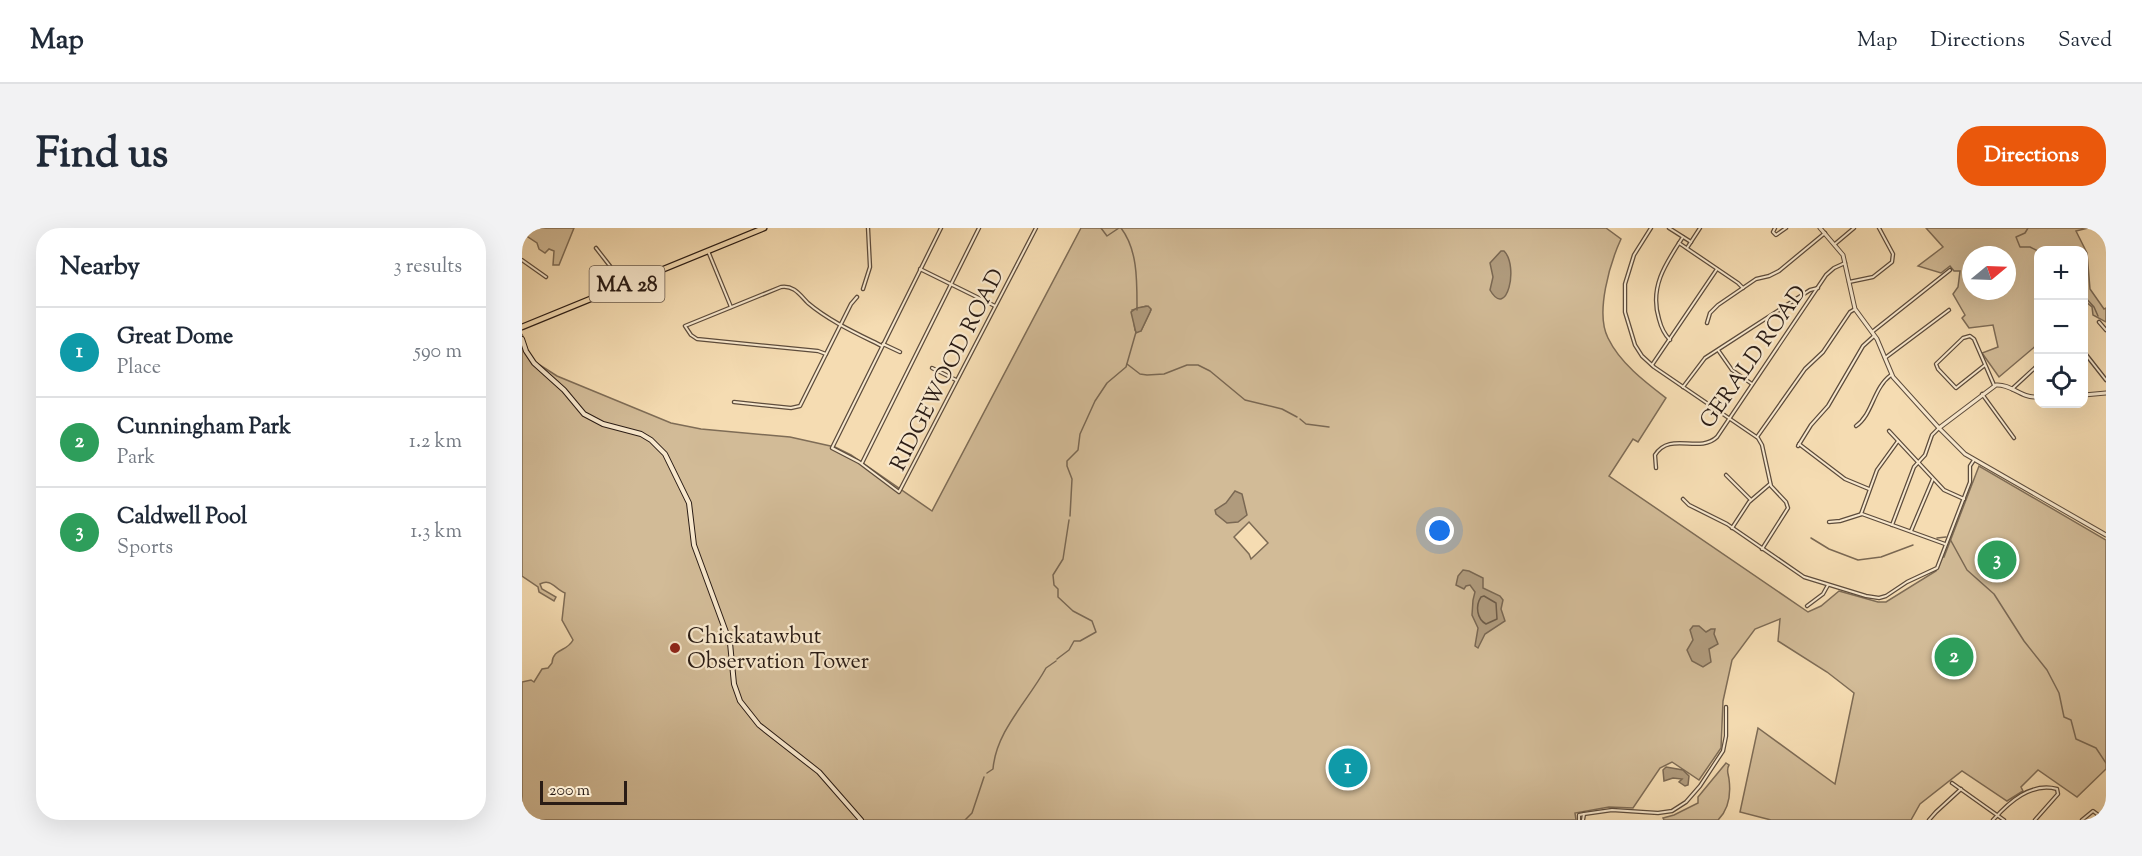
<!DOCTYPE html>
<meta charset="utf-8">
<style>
:root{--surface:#fff;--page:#f2f2f3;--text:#1f2937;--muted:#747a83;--line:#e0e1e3;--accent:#ea580c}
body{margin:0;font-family:"Sorts Mill Goudy",serif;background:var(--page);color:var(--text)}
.controls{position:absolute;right:18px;top:18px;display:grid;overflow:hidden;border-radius:12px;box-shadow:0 6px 24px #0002}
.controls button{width:54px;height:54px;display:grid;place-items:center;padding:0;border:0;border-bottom:2px solid var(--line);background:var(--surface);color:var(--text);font:30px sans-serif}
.compass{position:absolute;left:1440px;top:18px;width:54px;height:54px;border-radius:50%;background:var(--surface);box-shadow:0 6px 24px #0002;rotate:71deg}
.scale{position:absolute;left:18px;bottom:15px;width:87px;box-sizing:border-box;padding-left:6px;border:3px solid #2a1c15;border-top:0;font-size:16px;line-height:21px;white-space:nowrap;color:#2a1c15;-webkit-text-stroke:4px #f8e8cd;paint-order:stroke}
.you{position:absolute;left:918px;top:303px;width:21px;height:21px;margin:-15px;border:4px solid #fff;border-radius:50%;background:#1a73e8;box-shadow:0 0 0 9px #1a73e833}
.badge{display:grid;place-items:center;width:39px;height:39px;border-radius:50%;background:var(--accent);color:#fff;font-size:20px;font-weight:700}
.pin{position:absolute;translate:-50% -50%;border:3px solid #fff;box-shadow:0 2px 6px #0006}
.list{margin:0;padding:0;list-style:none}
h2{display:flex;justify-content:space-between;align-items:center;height:78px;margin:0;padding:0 24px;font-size:26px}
h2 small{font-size:20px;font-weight:400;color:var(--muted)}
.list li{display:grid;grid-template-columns:39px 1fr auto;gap:18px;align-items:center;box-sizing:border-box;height:90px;padding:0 24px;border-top:2px solid var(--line)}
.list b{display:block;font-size:22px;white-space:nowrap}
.list p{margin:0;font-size:20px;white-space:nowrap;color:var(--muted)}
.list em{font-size:20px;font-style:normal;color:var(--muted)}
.icon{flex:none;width:33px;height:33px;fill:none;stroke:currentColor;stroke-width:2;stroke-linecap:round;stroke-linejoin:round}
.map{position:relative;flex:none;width:1584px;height:592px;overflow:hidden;border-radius:24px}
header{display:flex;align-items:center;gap:36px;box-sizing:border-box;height:84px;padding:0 30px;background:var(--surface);border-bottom:2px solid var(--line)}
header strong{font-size:28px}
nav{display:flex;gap:33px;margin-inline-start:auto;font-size:21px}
.intro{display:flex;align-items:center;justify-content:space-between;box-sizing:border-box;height:144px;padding:0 36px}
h1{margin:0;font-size:42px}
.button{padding:15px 27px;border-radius:24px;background:var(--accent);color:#fff;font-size:21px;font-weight:700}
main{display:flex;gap:36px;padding:0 36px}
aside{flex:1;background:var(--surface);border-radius:24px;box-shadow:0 6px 24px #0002}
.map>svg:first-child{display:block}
.green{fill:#d2bb97;stroke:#7e6c56;stroke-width:1.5;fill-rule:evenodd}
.water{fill:#b09b7d;stroke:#7a6853;stroke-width:1.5}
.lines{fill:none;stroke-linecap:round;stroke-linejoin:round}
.shore{stroke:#6d5c49;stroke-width:1.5}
.stream{stroke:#7a6853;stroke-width:1.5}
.minor-casing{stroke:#5d4c3c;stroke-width:4.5}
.tertiary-casing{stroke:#5d4c3c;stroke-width:5}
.secondary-casing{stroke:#2a1c15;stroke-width:6}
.primary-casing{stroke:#2a1c15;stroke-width:7}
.minor{stroke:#f8e8cd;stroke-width:2}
.tertiary{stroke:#f8e8cd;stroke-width:3}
.secondary{stroke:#f8e8cd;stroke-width:4}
.primary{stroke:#f5dcb2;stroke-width:4.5}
.poi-dot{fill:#8f2418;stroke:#f8e8cd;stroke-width:2}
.labels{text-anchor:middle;stroke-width:4.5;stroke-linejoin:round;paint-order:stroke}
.shield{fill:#f8e8cd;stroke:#68594c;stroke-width:1.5}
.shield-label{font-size:21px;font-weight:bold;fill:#2a1c15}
.street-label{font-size:22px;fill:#2a1c15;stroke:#f8e8cd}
.poi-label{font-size:22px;fill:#2a1c15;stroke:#f8e8cd;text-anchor:start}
</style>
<header>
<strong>Map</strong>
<nav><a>Map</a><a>Directions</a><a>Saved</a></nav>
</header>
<div class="intro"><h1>Find us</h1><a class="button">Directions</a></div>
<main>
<aside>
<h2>Nearby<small>3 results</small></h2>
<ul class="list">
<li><span class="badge" style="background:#0f9aa8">1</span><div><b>Great Dome</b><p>Place</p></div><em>590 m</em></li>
<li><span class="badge" style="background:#2e9e5b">2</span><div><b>Cunningham Park</b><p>Park</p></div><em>1.2 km</em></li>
<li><span class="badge" style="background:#2e9e5b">3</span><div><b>Caldwell Pool</b><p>Sports</p></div><em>1.3 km</em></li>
</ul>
</aside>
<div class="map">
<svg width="1584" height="592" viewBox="0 0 1584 592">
<rect width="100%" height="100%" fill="#f5dcb2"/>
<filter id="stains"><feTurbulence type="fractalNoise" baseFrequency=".00333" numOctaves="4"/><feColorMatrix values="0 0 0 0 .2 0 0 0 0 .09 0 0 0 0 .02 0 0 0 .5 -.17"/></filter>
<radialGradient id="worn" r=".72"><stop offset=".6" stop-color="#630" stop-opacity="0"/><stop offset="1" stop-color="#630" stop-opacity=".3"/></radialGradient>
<g class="green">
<polygon points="0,0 52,0 37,37 31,37 32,23 27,21 23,25 17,21 15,15 0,5"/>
<path d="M 559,0 L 1084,0 L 1099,11 C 1088,35 1073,85 1086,110 C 1098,135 1123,154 1144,170 L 1116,214 L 1111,211 L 1087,248 L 1286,384 L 1299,378 L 1317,363 L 1356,374 L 1364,374 L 1414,343 L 1420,329 L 1422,329 L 1457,238 L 1584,312 L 1584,541 L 1555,569 L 1516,542 L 1499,559 L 1501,563 L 1485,573 L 1440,543 L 1398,576 L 1389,592 L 1249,592 L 1218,584 L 1236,500 L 1313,556 L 1332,465 L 1305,444 L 1256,413 L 1258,391 L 1233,401 L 1210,432 L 1201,473 L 1199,520 L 1177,552 L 1150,534 L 1138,540 L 1111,580 L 1087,579 L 1053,585 L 1054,592 L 0,592 L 0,454 L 9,452 L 12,454 L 20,441 L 26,440 L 30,435 C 31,420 45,424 51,412 L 40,392 L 43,365 C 33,361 29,350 18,356 L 20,361 L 34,369 L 32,373 L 17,364 L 16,359 L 0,348 L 0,106 L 6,123 L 13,134 L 35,148 L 149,195 L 179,201 L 268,209 L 313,219 L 329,227 L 410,283 ZM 624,78 L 629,82 L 619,103 L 613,102 L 610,82 ZM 727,294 L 746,315 L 729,331 L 727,326 L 712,309 Z"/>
<path d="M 1404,0 L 1566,0 L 1554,3 L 1565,25 L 1568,61 L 1582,81 L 1584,80 L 1584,94 L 1571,87 L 1570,79 L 1564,74 L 1562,76 L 1562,22 L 1516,22 L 1516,116 L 1477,149 L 1460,125 L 1476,119 L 1471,97 L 1447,100 L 1440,90 L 1443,87 L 1431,66 L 1436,59 L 1438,43 L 1432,43 L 1428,38 L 1419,45 L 1396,38 L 1421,19 ZM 1449,27 L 1485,27 L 1485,63 L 1449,63 Z"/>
<path d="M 1204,535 L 1207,537 C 1204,542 1206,544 1207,551 C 1209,566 1207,581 1196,592 L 1142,592 L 1141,590 L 1152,587 L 1176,575 L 1176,569 Z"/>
</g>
<g class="water">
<path d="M 979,23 L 982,23 C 997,38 985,92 968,62 L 971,49 L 968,35 Z"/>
<polygon points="626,78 629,81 628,84 619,103 614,105 609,84 615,80"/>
<polygon points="713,263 720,266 725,287 716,294 705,295 694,286 693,282 704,275"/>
<polygon points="1472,313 1481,313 1485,319 1483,347 1477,352 1471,351 1466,345 1464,320"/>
<polygon points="941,342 947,343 961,350 961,360 978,368 981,372 979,381 983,393 963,406 956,420 953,418 956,400 950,387 951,372 953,364 948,357 944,358 942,361 934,357 936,348"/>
<polygon points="1171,398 1177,398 1184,404 1189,401 1193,401 1192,406 1196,416 1187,421 1189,434 1181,439 1170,433 1165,422 1171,412 1168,402"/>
<polygon points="1144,539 1161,542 1167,548 1166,557 1163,558 1157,554 1160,551 1151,550 1142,553 1141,542"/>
</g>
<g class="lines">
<g class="shore">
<polygon points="1473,319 1478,319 1479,322 1478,343 1475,346 1472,343 1470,324"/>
<path d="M 959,369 L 962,368 L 974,375 L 975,391 L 964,396 C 955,391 953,378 959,369 Z"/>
</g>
<g class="stream">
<polyline points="579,0 585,8 597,0"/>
<path d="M 599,0 C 616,22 615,54 615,82"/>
<polyline points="1506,0 1503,5 1494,9 1498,19 1508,19 1516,23"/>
<polyline points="1562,68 1572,79 1576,88"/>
<polyline points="605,136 618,146 625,147 642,146 665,137 676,137 688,143 723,172 760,181 775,189"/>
<polyline points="778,191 784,196 807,199"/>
<polyline points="548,288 550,251 545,238 545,233 556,222 558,206 573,173 585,155 604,139 614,104"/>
<polyline points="1289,310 1307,321 1336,332 1359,329 1391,317"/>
<polyline points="1415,310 1424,309"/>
<polyline points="1428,311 1445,342 1472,366 1502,413 1525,442 1537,465 1542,489 1549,492 1554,511 1574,520 1584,535"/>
<polyline points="535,431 547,422 552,413 558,413 574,404 570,393 551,383 536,369 536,361 532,357 531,347 541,331 547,292"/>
<path d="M 465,545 L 471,541 C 474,503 506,473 524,440 L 534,433"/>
<polyline points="443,592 450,585 462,549"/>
</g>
<g class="minor-casing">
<g id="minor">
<polyline points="419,0 310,220 337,234 377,264 514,0"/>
<polyline points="1129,0 1112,27 1103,56 1103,84 1113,117 1120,128 1132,139 1236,210 1240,217 1249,258 1264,274 1266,280 1240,321"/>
<polyline points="1147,0 1169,14"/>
<polyline points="1253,0 1251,4 1254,7 1264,0"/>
<polyline points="1157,15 1216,55 1221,60"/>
<polyline points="1313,16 1332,0"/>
<polyline points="74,20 88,38 97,59"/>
<polyline points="1165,20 1178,0"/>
<polyline points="186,23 209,79"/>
<polyline points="0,32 24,49"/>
<polyline points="398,41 473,78"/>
<polyline points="1327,54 1351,49 1370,34 1371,26 1357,0"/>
<polyline points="341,61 348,39 346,0"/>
<polyline points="1577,94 1584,102"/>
<polyline points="1185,95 1188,85 1196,77 1234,51 1247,48 1257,43 1303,5"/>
<polyline points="1350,104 1428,42"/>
<path d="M 1148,112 C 1142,106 1139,99 1137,91 C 1127,59 1144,35 1161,9"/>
<polyline points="361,116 378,124"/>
<polyline points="1196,122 1210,142 1230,156"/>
<polyline points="1562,124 1584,152"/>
<path d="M 304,126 L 296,123 L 175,111 L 169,107 L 163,98 L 259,59 C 272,57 278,67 286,75 C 307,93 336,106 360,118"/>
<polyline points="1363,130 1427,82"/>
<polyline points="1130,137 1195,41"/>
<polyline points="1463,137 1434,160 1416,141 1414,136 1441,110 1448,108 1452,111 1472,157"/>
<polyline points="410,140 434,152"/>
<polyline points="1161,159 1183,130 1288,62 1296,60"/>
<polyline points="1490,161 1516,137"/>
<polyline points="1460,166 1492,210"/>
<polyline points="212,174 269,180 278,178 329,76 335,69"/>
<path d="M 1334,198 C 1351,186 1351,160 1369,147"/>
<polyline points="1367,203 1422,262 1442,271"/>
<polyline points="1235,209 1283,141 1301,124 1328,84 1333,81"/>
<polyline points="1277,216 1323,251 1347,261"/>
<polyline points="1276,218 1289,197 1306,178 1341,118 1352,108"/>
<polyline points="340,235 457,0"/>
<path d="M 1134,240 L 1133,227 C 1148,203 1177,226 1195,209 L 1304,47 L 1312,40 L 1323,35"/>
<polyline points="1204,247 1229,272"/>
<polyline points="1161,271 1167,277 1205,296 1282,349 1344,368 1357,370 1364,368 1385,354 1415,340 1448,254 1448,238 1452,232"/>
<polyline points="1339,286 1355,242 1376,213"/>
<polyline points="1307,294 1318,293 1340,286 1423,316"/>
<polyline points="1370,297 1392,239 1403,227 1410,207 1416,201"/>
<polyline points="1210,300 1227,274 1248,256"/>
<polyline points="1389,303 1411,251"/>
<polyline points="1285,378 1301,366 1306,357"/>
<polyline points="1430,555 1482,592"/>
<polyline points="1062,586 1090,582 1136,585 1150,583 1164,574 1178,558 1201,523 1204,508 1204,479"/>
<polyline points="1057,592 1057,587 1062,586"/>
<polyline points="1061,592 1062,586"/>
<polyline points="1407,592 1414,584 1439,561"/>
<path d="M 1471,592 C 1487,574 1509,554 1535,561 L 1536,566 L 1513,592"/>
<polyline points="1560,592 1571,583 1583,592"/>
</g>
</g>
<g class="tertiary-casing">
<g id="tertiary">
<polyline points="1298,0 1321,27 1333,81 1355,111 1371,149 1417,200 1443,226 1584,307"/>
<polyline points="1562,167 1584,165"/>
<path d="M 1417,200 L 1474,157 C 1490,156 1498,170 1516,169"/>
</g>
</g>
<g class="secondary-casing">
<polyline id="secondary" points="0,111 4,123 12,135 42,162 62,186 81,196 119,206 129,212 143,226 167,275 172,317 208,415 212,456 218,473 237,497 297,544 339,592"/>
</g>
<g class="primary-casing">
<polyline id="primary" points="0,99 242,0"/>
</g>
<use href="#minor" class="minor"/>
<use href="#tertiary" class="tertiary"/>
<use href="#secondary" class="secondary"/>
<use href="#primary" class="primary"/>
</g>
<circle class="poi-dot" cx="153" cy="420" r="6"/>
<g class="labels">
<rect class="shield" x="67.5" y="38" width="75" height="36" rx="4.5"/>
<g class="shield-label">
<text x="105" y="63">MA 28</text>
</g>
<g class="street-label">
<text transform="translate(1230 128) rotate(-55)" y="8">GERALD ROAD</text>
<text transform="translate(424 141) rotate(-63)" y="8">RIDGEWOOD ROAD</text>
</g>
<g class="poi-label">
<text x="165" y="415">Chickatawbut<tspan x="165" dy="25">Observation Tower</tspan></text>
</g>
</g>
<rect width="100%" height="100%" filter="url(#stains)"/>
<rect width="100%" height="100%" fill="url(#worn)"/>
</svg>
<div class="controls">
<button>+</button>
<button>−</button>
<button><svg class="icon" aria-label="locate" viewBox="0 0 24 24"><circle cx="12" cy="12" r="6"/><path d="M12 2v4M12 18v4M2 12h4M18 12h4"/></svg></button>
</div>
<svg class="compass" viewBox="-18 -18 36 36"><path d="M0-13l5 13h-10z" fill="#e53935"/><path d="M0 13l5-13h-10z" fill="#747a83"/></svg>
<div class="scale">200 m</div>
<div class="you"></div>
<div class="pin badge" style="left:826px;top:540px;background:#0f9aa8">1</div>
<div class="pin badge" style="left:1432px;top:429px;background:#2e9e5b">2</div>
<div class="pin badge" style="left:1475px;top:332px;background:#2e9e5b">3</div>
</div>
</main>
